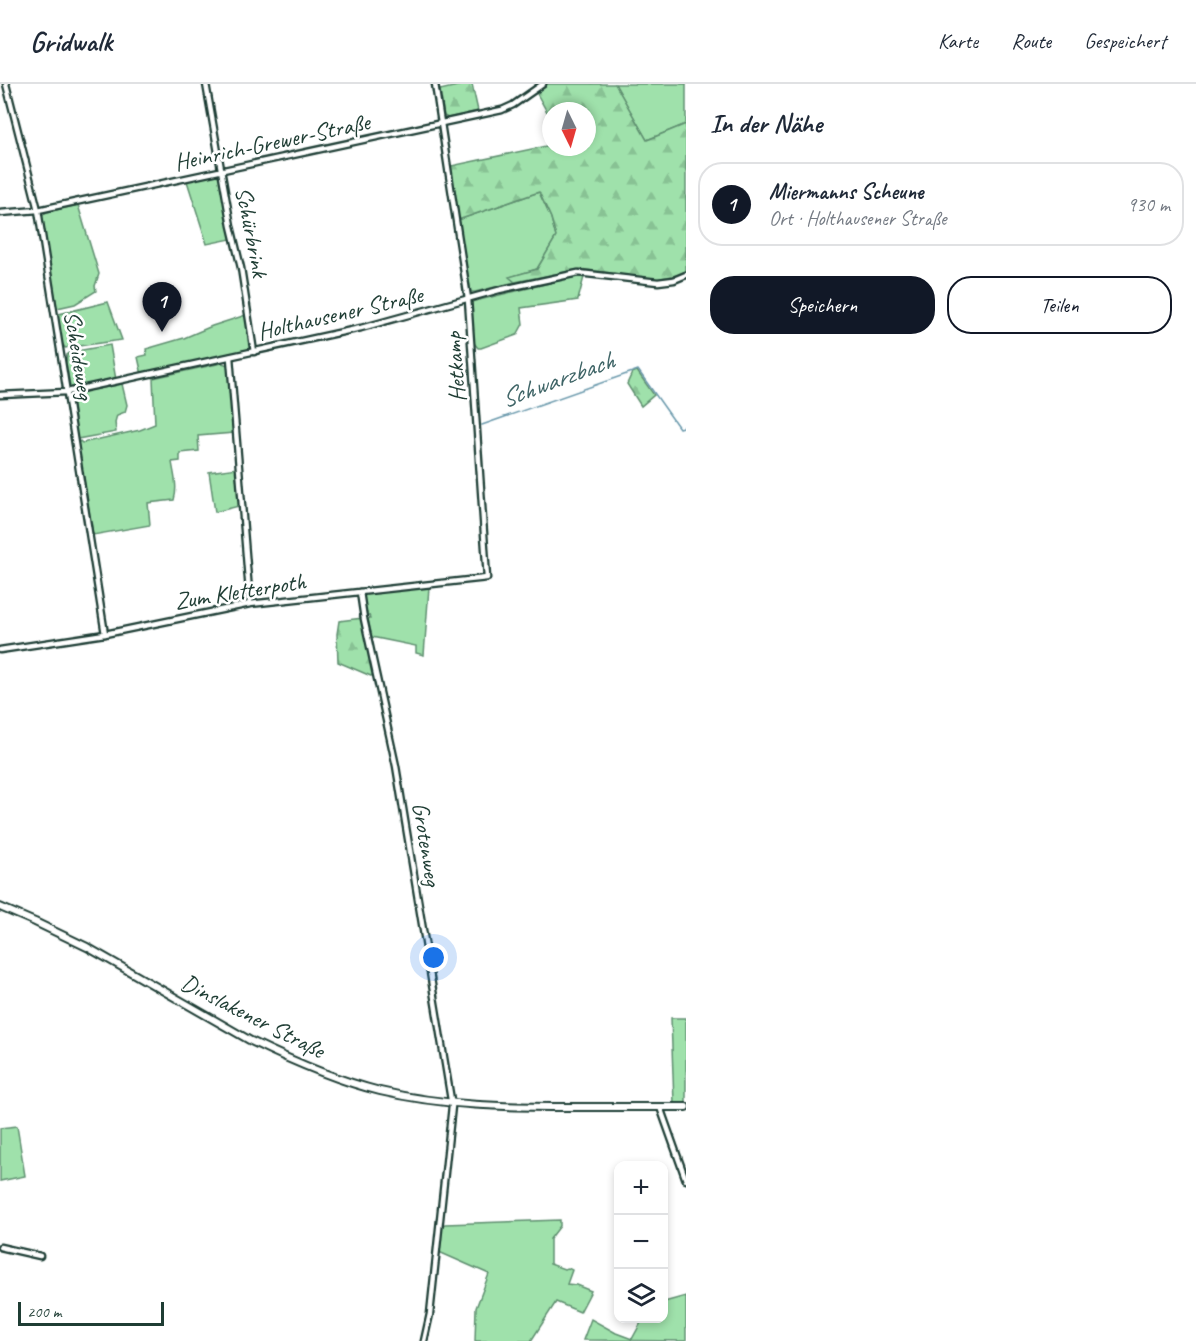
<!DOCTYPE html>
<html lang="de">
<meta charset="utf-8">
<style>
:root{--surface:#fff;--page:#f2f2f3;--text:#1f2937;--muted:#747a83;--line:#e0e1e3;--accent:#111827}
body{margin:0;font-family:Caveat,sans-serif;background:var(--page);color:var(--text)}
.controls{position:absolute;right:18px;bottom:18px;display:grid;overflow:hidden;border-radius:12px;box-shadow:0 3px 9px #0003}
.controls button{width:54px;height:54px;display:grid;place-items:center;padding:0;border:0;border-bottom:2px solid var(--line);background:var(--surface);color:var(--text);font:30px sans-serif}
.compass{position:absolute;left:542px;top:18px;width:54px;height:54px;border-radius:50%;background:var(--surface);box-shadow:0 3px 9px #0003;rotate:175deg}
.scale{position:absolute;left:18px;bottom:15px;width:146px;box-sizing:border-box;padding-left:6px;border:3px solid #1f3d34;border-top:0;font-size:16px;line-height:21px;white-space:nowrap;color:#1f3d34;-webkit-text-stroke:4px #fff;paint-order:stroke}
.you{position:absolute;left:434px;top:874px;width:21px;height:21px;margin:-15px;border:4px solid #fff;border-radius:50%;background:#1a73e8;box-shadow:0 0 0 9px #1a73e833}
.badge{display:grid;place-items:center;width:39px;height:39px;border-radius:50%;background:var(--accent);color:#fff;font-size:20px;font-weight:700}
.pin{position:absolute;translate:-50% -50px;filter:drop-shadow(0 2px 3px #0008)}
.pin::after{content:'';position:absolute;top:32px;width:21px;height:18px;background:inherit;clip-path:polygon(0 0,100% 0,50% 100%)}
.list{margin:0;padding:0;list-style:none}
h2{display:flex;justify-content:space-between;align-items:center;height:78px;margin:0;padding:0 24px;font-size:26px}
h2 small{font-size:20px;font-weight:400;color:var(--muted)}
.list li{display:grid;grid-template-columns:39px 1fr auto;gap:18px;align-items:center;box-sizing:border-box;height:84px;margin:0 12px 12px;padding:0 12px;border:2px solid var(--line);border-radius:24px}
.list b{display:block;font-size:22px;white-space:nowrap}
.list p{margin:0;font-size:20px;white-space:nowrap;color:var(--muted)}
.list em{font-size:20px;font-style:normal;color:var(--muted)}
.actions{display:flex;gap:12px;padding:18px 24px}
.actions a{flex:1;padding:14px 0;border:2px solid var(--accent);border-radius:24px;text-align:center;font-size:21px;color:var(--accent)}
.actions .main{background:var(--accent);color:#fff}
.icon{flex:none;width:33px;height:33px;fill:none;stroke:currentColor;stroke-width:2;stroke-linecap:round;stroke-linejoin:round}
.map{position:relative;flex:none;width:686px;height:1257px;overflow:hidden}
header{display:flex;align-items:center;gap:36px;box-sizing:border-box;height:84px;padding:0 30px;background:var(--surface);border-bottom:2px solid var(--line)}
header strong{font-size:28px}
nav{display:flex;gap:33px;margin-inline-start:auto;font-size:21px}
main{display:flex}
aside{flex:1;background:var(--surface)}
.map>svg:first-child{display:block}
.green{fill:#9fe1ab;stroke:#5f8f70;stroke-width:1.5}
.forest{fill:url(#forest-firs);stroke:#5f8f70;stroke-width:1.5}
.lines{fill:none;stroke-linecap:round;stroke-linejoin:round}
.stream{stroke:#6a99ac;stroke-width:1.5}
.street-casing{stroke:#1f3d34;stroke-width:9}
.secondary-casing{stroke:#1f3d34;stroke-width:10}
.street{stroke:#fff;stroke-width:4.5}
.secondary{stroke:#fff;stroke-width:6}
.labels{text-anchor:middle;stroke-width:5;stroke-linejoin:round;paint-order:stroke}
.street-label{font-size:24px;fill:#1f3d34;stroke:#fff}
.water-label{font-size:26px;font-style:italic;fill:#3e6466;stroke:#fff}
</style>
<header>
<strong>Gridwalk</strong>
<nav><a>Karte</a><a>Route</a><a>Gespeichert</a></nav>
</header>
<main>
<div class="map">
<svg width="686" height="1257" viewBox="0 0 686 1257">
<defs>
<pattern id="forest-firs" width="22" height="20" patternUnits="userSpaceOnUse" patternTransform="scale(1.5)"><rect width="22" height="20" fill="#9fe1ab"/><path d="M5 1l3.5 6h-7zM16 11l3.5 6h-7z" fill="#88c294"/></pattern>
</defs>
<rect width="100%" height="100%" fill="#fff"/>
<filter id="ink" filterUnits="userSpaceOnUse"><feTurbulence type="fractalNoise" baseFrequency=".0167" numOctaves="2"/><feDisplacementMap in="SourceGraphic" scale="12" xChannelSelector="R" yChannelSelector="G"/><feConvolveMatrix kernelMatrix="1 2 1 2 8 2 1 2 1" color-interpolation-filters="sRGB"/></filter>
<g filter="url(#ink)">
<g class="green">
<polygon points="615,0 686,0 686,40 647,56"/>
<polygon points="212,91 217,91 219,92 231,155 207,160 187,97"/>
<polygon points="539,108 551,134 556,153 537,185 510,193 515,198 475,208 471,208 458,136"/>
<polygon points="78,121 99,190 95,202 96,207 75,220 57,224 41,133 44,130 47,128"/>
<polygon points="574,193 584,193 578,216 521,224 523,240 517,251 481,264 478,264 474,259 471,218"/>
<polygon points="108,218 122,256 65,264 62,259 58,233 59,230"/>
<polygon points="246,231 249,265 142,291 138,273 147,271 146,265 184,254 212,242"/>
<polygon points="110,261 116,296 72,305 70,302 66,279 67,271 71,268"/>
<path d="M 222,279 L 228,281 L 234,349 L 198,352 L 199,367 L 180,369 L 180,377 L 172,378 C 174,391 178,403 174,416 L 148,419 L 150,441 L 93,451 L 78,359 L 80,357 L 82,359 L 140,346 L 155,340 L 153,294 Z"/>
<polygon points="122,300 127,321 125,328 117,331 115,338 116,348 77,355 72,313 78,309"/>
<polygon points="237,384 239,422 215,428 209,388"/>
<path d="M 429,503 L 424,571 L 416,569 L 416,562 L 372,553 L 368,535 L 370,534 L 369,531 L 367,531 C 364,525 361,516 365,510 Z"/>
<polygon points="671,934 686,934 686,1018 674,1019"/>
<polygon points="17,1042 25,1092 0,1097 0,1044"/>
<polygon points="560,1136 560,1142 550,1155 550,1180 564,1185 568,1184 572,1186 567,1200 576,1201 591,1207 580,1228 556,1218 531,1257 475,1257 476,1224 489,1190 439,1168 441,1142 445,1140"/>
<polygon points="686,1212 686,1257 583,1256 591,1235 616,1249 632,1255 643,1235 664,1234 664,1218"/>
</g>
<g class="forest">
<polygon points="466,0 472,0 478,27 448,34 444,32 440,6"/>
<polygon points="547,0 615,0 647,56 686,40 686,187 677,191 656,195 580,185 515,198 509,193 537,185 556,153 551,134 539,108 458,136 451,82 551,61 551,63 587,63 587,27 551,27 551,35 536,8"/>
<polygon points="637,287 654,311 641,322 627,300 632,289"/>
<polygon points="362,534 373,590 371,592 338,578 337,550 339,537"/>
</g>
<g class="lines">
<polyline class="stream" points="482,341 638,286 679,344 686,342"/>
<g class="street-casing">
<g id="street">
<polyline points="6,0 38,126 105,550"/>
<polyline points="206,0 231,142 241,184 254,268"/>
<polyline points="0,129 38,126 502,26 513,21 543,0"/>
<polyline points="230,273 250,520"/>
<polyline points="0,311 67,308 361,244 499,206 578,189 658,198 674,196 686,191"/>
<polyline points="360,508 364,535 396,682 452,1022 430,1230 424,1257"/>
<polyline points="0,566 105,550 250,520 487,494 468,215 435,0"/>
<polyline points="660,1023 686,1096"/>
<polyline points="0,1163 40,1172"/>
</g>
</g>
<g class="secondary-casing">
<path id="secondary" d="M 0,823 L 35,838 L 87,863 L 251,957 C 292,977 335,996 380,1007 C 443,1022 507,1023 571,1023 C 609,1023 648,1023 686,1023"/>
</g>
<use href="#street" class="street"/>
<use href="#secondary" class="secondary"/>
</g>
</g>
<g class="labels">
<g class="street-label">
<text transform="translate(272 58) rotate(-12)" y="8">Heinrich-Grewer-Straße</text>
<text transform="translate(252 148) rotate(79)" y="8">Schürbrink</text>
<text transform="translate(340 229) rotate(-13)" y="8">Holthausener Straße</text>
<text transform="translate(79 271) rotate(81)" y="8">Scheideweg</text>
<text transform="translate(455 283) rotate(-94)" y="8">Hetkamp</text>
<text transform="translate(240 507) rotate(-9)" y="8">Zum Kletterpoth</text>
<text transform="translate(427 760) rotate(81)" y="8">Grotenweg</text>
<text transform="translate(253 932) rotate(27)" y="8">Dinslakener Straße</text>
</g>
<g class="water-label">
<text transform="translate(557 295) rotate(-20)" y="9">Schwarzbach</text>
</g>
</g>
</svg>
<div class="controls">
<button>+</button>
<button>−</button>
<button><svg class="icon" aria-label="layers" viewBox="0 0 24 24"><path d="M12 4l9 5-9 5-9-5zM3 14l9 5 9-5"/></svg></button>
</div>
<svg class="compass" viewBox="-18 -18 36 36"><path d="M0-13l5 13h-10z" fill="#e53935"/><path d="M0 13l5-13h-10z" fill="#747a83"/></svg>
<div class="scale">200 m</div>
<div class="you"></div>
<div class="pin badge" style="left:162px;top:248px">1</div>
</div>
<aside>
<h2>In der Nähe<small></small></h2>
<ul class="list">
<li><span class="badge">1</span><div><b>Miermanns Scheune</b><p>Ort · Holthausener Straße</p></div><em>930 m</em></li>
</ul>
<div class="actions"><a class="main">Speichern</a><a>Teilen</a></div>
</aside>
</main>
